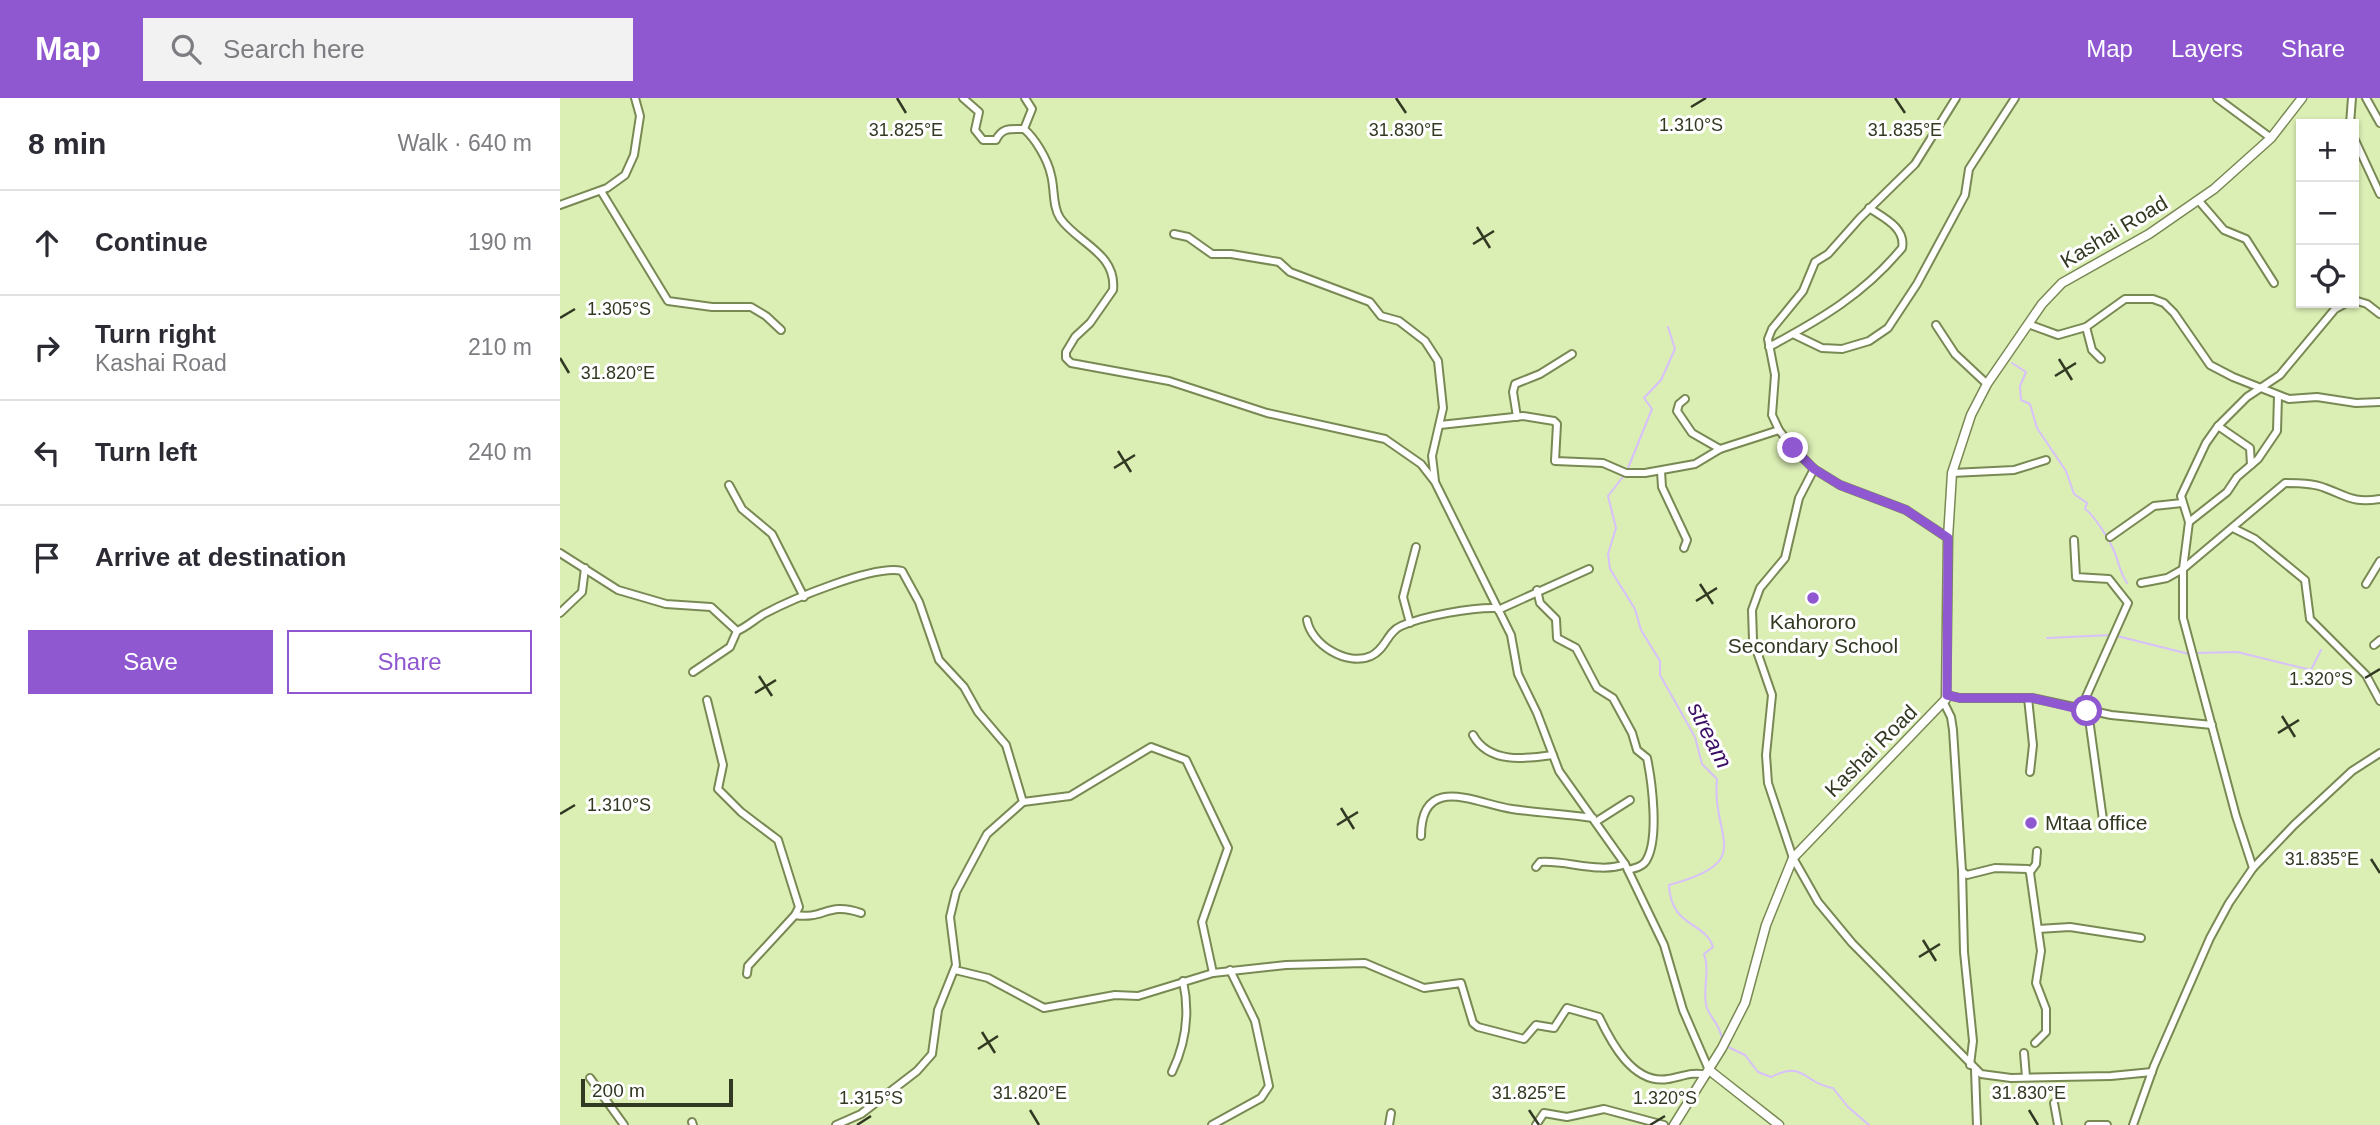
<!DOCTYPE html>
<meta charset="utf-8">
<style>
:root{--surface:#fff;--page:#f2f2f3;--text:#2b2b33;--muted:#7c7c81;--line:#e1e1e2;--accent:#8f58d0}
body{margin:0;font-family:Helvetica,sans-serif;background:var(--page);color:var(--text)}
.controls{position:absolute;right:21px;top:21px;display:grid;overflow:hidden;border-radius:0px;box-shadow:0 2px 5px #0004}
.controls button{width:63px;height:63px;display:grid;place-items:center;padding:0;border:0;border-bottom:2px solid var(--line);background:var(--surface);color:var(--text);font:35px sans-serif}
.scale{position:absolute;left:21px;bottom:18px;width:152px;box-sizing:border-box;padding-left:7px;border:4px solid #323922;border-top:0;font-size:19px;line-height:24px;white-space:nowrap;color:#323922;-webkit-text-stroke:5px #fff;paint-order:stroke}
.stop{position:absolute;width:21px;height:21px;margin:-16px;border:5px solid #8f58d0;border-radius:50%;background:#fff}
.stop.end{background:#8f58d0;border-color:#fff;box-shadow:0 2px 7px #0008}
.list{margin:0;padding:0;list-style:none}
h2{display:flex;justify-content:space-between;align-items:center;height:91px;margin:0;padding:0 28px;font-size:30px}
h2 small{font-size:23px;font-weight:400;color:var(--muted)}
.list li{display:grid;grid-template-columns:46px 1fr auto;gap:21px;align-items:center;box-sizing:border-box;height:105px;padding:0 28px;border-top:2px solid var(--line)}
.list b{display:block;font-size:26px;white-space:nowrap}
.list p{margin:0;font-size:23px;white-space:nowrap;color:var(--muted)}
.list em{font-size:23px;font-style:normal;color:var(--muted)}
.actions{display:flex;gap:14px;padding:21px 28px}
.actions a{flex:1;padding:16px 0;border:2px solid var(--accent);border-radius:0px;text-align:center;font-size:24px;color:var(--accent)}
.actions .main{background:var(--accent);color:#fff}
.icon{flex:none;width:38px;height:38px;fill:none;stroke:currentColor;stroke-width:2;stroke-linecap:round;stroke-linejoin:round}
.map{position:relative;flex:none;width:1820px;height:1027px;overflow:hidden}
header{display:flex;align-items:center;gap:42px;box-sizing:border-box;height:98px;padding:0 35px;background:var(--accent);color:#fff}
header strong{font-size:33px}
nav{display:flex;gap:38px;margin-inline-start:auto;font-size:24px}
.search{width:490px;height:63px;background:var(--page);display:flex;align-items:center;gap:18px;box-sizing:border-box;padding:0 24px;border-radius:0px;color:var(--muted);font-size:26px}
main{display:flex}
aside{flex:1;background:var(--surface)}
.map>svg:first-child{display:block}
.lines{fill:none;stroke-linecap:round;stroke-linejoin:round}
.stream{stroke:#d7c0fb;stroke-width:2}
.minor-casing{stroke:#798953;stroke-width:10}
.tertiary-casing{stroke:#798953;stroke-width:11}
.minor{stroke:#fff;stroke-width:6}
.tertiary{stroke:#fff;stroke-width:8}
.route{stroke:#8f58d0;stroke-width:9}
.ticks{fill:none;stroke:#323922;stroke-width:2.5}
.poi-dot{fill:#8f58d0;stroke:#fff;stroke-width:2.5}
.labels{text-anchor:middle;stroke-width:6;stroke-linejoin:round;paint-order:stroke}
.street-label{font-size:21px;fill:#323922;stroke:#fff}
.poi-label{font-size:21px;fill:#323922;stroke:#fff}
.water-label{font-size:23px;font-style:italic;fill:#3b0d63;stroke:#fff}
.ticks-label{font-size:18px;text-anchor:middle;fill:#323922;stroke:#fff;stroke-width:6;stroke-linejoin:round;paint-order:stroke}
</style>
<header>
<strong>Map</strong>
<div class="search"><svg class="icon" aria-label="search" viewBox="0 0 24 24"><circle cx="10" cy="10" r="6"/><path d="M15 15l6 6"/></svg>Search here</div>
<nav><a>Map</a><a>Layers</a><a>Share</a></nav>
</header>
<main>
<aside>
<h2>8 min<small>Walk · 640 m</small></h2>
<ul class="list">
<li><svg class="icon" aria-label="ahead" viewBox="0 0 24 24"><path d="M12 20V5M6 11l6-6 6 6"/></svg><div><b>Continue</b></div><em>190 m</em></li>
<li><svg class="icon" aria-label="right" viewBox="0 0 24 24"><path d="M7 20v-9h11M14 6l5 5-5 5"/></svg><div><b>Turn right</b><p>Kashai Road</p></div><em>210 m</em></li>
<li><svg class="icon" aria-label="left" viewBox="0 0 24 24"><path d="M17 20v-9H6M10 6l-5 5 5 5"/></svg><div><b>Turn left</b></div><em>240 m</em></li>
<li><svg class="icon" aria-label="arrive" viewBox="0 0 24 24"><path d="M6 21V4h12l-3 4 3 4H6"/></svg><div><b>Arrive at destination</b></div></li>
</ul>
<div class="actions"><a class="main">Save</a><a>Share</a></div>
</aside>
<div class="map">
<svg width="1820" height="1027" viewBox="0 0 1820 1027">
<rect width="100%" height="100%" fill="#dbeeb4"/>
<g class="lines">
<g class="stream">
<path d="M 1108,229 L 1115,251 L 1101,282 L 1084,300 L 1092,311 L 1066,375 L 1048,398 L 1056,430 L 1048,456 L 1050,471 L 1075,511 L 1081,532 L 1100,563 L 1100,577 L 1135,639 L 1142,666 L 1157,681 C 1151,741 1198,763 1109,787 C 1111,830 1145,823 1153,849 L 1144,856 C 1150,873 1143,888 1146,906 C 1147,917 1160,925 1162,941"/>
<path d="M 1452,265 L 1466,274 L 1460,288 L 1461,302 L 1470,306 L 1477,330 L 1506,373 L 1514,396 L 1527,405 L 1525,411 C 1534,417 1549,441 1554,453 C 1559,464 1559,473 1567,485"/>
<polyline points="1557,538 1629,556"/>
<polyline points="1487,540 1552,537"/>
<polyline points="1635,555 1677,554 1751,572 1761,552"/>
<path d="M 1166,948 L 1185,957 L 1198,974 L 1211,979 C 1246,962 1242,985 1273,990 L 1288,1009 L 1309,1027"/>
</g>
<g class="minor-casing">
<g id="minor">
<path d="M 403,0 L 419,14 L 415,32 L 423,42 L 436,42 C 442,29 451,31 464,31 C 475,40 488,62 491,77 C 495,91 492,108 500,120 C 517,145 557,155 553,192 L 530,225 L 515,239 L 506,254 L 506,260 L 511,265 L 609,283 L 707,315 L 825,341 L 861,366 L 875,384 L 951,537 L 958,576 L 977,615 L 999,673 L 1065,766 L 1104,847 L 1123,912 L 1149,972"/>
<polyline points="1657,0 1711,40"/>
<polyline points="1806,0 1820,25"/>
<polyline points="1790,26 1792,0"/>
<polyline points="464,31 472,11 465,0"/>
<polyline points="1794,40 1820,96"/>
<polyline points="41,93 108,203 152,209 191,209 206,218 221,232"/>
<polyline points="1639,103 1664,132 1686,141 1714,185"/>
<polyline points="0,107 47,90 65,77 74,57 80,18 75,0"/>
<polyline points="614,136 628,139 652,156 671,156 719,164 730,174 810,204 821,218 839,223 865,243 878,263 883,310 872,358 875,383"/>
<polyline points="1794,202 1807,206 1820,216"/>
<polyline points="1468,226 1498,237 1526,229 1565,201 1593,201 1604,205 1614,215 1650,267 1673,279 1729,301 1757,299 1796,305 1820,304"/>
<polyline points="1376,227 1395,256 1427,286"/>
<polyline points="1526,229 1532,252 1541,261"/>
<polyline points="1235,237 1262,250 1282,251 1309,243 1328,230 1357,186 1405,97 1409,71 1455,0"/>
<path d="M 1209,249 C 1261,221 1304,196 1342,150 C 1346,130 1324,120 1309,110"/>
<polyline points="1125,301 1119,306 1117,313 1132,335 1160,351"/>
<polyline points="957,319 953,294 955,286 980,276 1012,256"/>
<polyline points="880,327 963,318 994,323 997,326 995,363 1043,365 1066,375 1085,375 1135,366 1160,351 1219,332"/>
<polyline points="1658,328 1690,350 1691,367"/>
<polyline points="1254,371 1239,400 1225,460 1200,490 1192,512 1193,542 1212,597 1206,657 1208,685 1233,760 1245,781 1258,804 1292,845 1421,976 1451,980 1551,978 1592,974"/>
<polyline points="1101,373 1102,389 1127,442 1124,450"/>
<polyline points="1392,375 1454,372 1486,362"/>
<polyline points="169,387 182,411 212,436 244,499"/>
<polyline points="1629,424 1667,394 1677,379 1698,361 1717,333 1718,298"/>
<polyline points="1673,430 1695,441 1745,482 1750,521 1806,577 1820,603"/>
<polyline points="1550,439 1594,408 1622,405"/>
<polyline points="1388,440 1346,412 1280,387 1254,371 1233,350 1219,332 1212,317 1215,277 1208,241 1212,231 1243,193 1255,164 1268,156 1300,120 1355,66 1396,0"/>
<polyline points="1514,442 1516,479 1549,481 1568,505 1526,599 1543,722"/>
<path d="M 0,455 L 58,492 L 106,506 L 151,509 L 177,533 C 187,529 195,521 204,516 C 230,502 315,466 342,473 L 359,504 L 379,562 L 404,589 L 418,614 L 446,647 L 463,704 L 427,736 L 396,794 L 390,819 L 396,867 L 378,912 L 372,956 L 357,973 L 301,1016 L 276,1027"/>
<path d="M 1581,485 L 1607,480 L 1623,471 L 1725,385 C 1738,385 1754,385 1765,390 C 1789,399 1793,405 1820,401"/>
<polyline points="1806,486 1820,463"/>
<path d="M 977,492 L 980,505 L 996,521 L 997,540 L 1016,550 L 1037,590 L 1053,600 L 1072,635 L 1077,652 L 1087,660 C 1092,684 1099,739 1087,761 C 1084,768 1076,770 1068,772"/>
<polyline points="938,512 1029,471"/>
<polyline points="0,515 22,494 25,470"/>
<path d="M 747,522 C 751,546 787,569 811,558 C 826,551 827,534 841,528 C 863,518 913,509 937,510"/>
<polyline points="850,525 843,499 856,449"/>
<polyline points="1814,547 1820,542"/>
<polyline points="133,574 170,549 177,533"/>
<polyline points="1387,597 1400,600 1472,600 1551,617 1652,627"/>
<polyline points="1468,600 1473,647 1470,674"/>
<polyline points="147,602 163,667 158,691 181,714 218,742 239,809 235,817 188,868 187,876"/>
<polyline points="1384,605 1391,619 1393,632 1402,773 1407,777 1435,770 1468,771 1470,775 1481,853 1476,885 1486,911 1486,934 1475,945"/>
<path d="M 913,637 C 929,666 965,661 993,657"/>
<polyline points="463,704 510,698 591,649 626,662 668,750 642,824 653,875"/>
<polyline points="1037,723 1070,702"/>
<path d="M 861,738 C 861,674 917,706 952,711 C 979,715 1006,716 1033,720"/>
<path d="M 976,769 L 980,764 C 1007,762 1040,776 1065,766"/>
<polyline points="1693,770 1676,718 1623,520 1623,471 1629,424 1621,398 1646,345 1658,328 1687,299 1720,277 1775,211 1786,205"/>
<polyline points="1402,773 1404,854 1413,943 1410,967"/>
<polyline points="1470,774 1476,766 1477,753"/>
<path d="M 235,817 C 265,822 267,803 301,815"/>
<polyline points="1478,831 1510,829 1581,840"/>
<path d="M 395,872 L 428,880 L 484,910 L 555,897 L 578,898 L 653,875 L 726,867 L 805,865 L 864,890 L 901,885 L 913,925 L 918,929 L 964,941 L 976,927 L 994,930 L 1007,910 L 1039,919 C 1051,944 1073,987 1108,981 C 1121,979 1133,973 1146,977"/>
<polyline points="1464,955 1466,979"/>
<polyline points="1415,972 1417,1027"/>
<path d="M 612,974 C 626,945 630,915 623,883"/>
<polyline points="30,980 64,1027"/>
<polyline points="1494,1005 1498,1027"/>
<polyline points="132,1024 133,1027"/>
<polyline points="652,1027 701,1000 709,988 695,923 670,872"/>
<polyline points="829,1027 831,1015"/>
<polyline points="976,1027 984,1015 1007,1019 1044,1011 1104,1027"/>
<polyline points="1529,1027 1547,1027"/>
<polyline points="1573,1027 1594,968 1650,840 1669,805 1693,770 1734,727 1792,673 1820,655"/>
</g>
</g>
<g class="tertiary-casing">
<g id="tertiary">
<polyline points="1149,972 1219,1027"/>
<polyline points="1114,1027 1162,950 1185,905 1206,827 1233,760 1386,601 1388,440 1392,375 1411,317 1427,286 1482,206 1502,185 1589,136 1654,91 1711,40 1742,0"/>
</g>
</g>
<use href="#minor" class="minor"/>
<use href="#tertiary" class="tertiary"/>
</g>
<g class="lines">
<polyline class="route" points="1233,350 1254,371 1280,387 1346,412 1388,440 1387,597 1400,600 1472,600 1527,613"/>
</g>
<path class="ticks" d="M 337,0 L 346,15M 836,0 L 846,15M 1335,0 L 1345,15M 1131,9 L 1146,0M 917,129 L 930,150M 913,146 L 934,133M 0,220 L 15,211M 0,260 L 9,275M 1499,261 L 1512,282M 1495,278 L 1516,265M 558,353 L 571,374M 554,370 L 575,357M 1140,486 L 1153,506M 1136,503 L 1157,490M 199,578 L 212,598M 1805,580 L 1820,571M 195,595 L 216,582M 1722,618 L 1735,639M 1718,635 L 1739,622M 781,710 L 794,731M 0,716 L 15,707M 777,727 L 798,714M 1811,761 L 1820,775M 1363,842 L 1376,863M 1359,859 L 1380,846M 422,934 L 435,955M 418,951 L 438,938M 470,1012 L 479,1027M 969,1012 L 979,1027M 1469,1012 L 1478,1027M 297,1027 L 311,1018M 1090,1027 L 1105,1018"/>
<g class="poi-dot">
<circle cx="1253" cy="500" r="7"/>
<circle cx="1471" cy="725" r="7"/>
</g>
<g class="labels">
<g class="street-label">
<text transform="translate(1554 134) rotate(-31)" y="7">Kashai Road</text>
<text transform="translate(1311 653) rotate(-45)" y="7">Kashai Road</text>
</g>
<g class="poi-label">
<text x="1253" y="531">Kahororo<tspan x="1253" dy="24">Secondary School</tspan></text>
<text x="1485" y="732" text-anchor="start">Mtaa office</text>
</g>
<g class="water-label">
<text transform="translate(1150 637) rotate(63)" y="8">stream</text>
</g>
</g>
<g class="ticks-label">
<text x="1131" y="33">1.310°S</text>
<text x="346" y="38">31.825°E</text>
<text x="846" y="38">31.830°E</text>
<text x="1345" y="38">31.835°E</text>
<text x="59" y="217">1.305°S</text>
<text x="58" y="281">31.820°E</text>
<text x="1761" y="587">1.320°S</text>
<text x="59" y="713">1.310°S</text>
<text x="1762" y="767">31.835°E</text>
<text x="470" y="1001">31.820°E</text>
<text x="969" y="1001">31.825°E</text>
<text x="1469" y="1001">31.830°E</text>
<text x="311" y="1006">1.315°S</text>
<text x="1105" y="1006">1.320°S</text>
</g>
</svg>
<div class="controls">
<button>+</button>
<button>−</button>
<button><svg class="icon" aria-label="locate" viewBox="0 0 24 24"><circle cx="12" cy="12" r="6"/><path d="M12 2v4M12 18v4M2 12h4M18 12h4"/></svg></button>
</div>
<div class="scale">200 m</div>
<div class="stop" style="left:1527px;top:613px"></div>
<div class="stop end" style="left:1233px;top:350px"></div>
</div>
</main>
